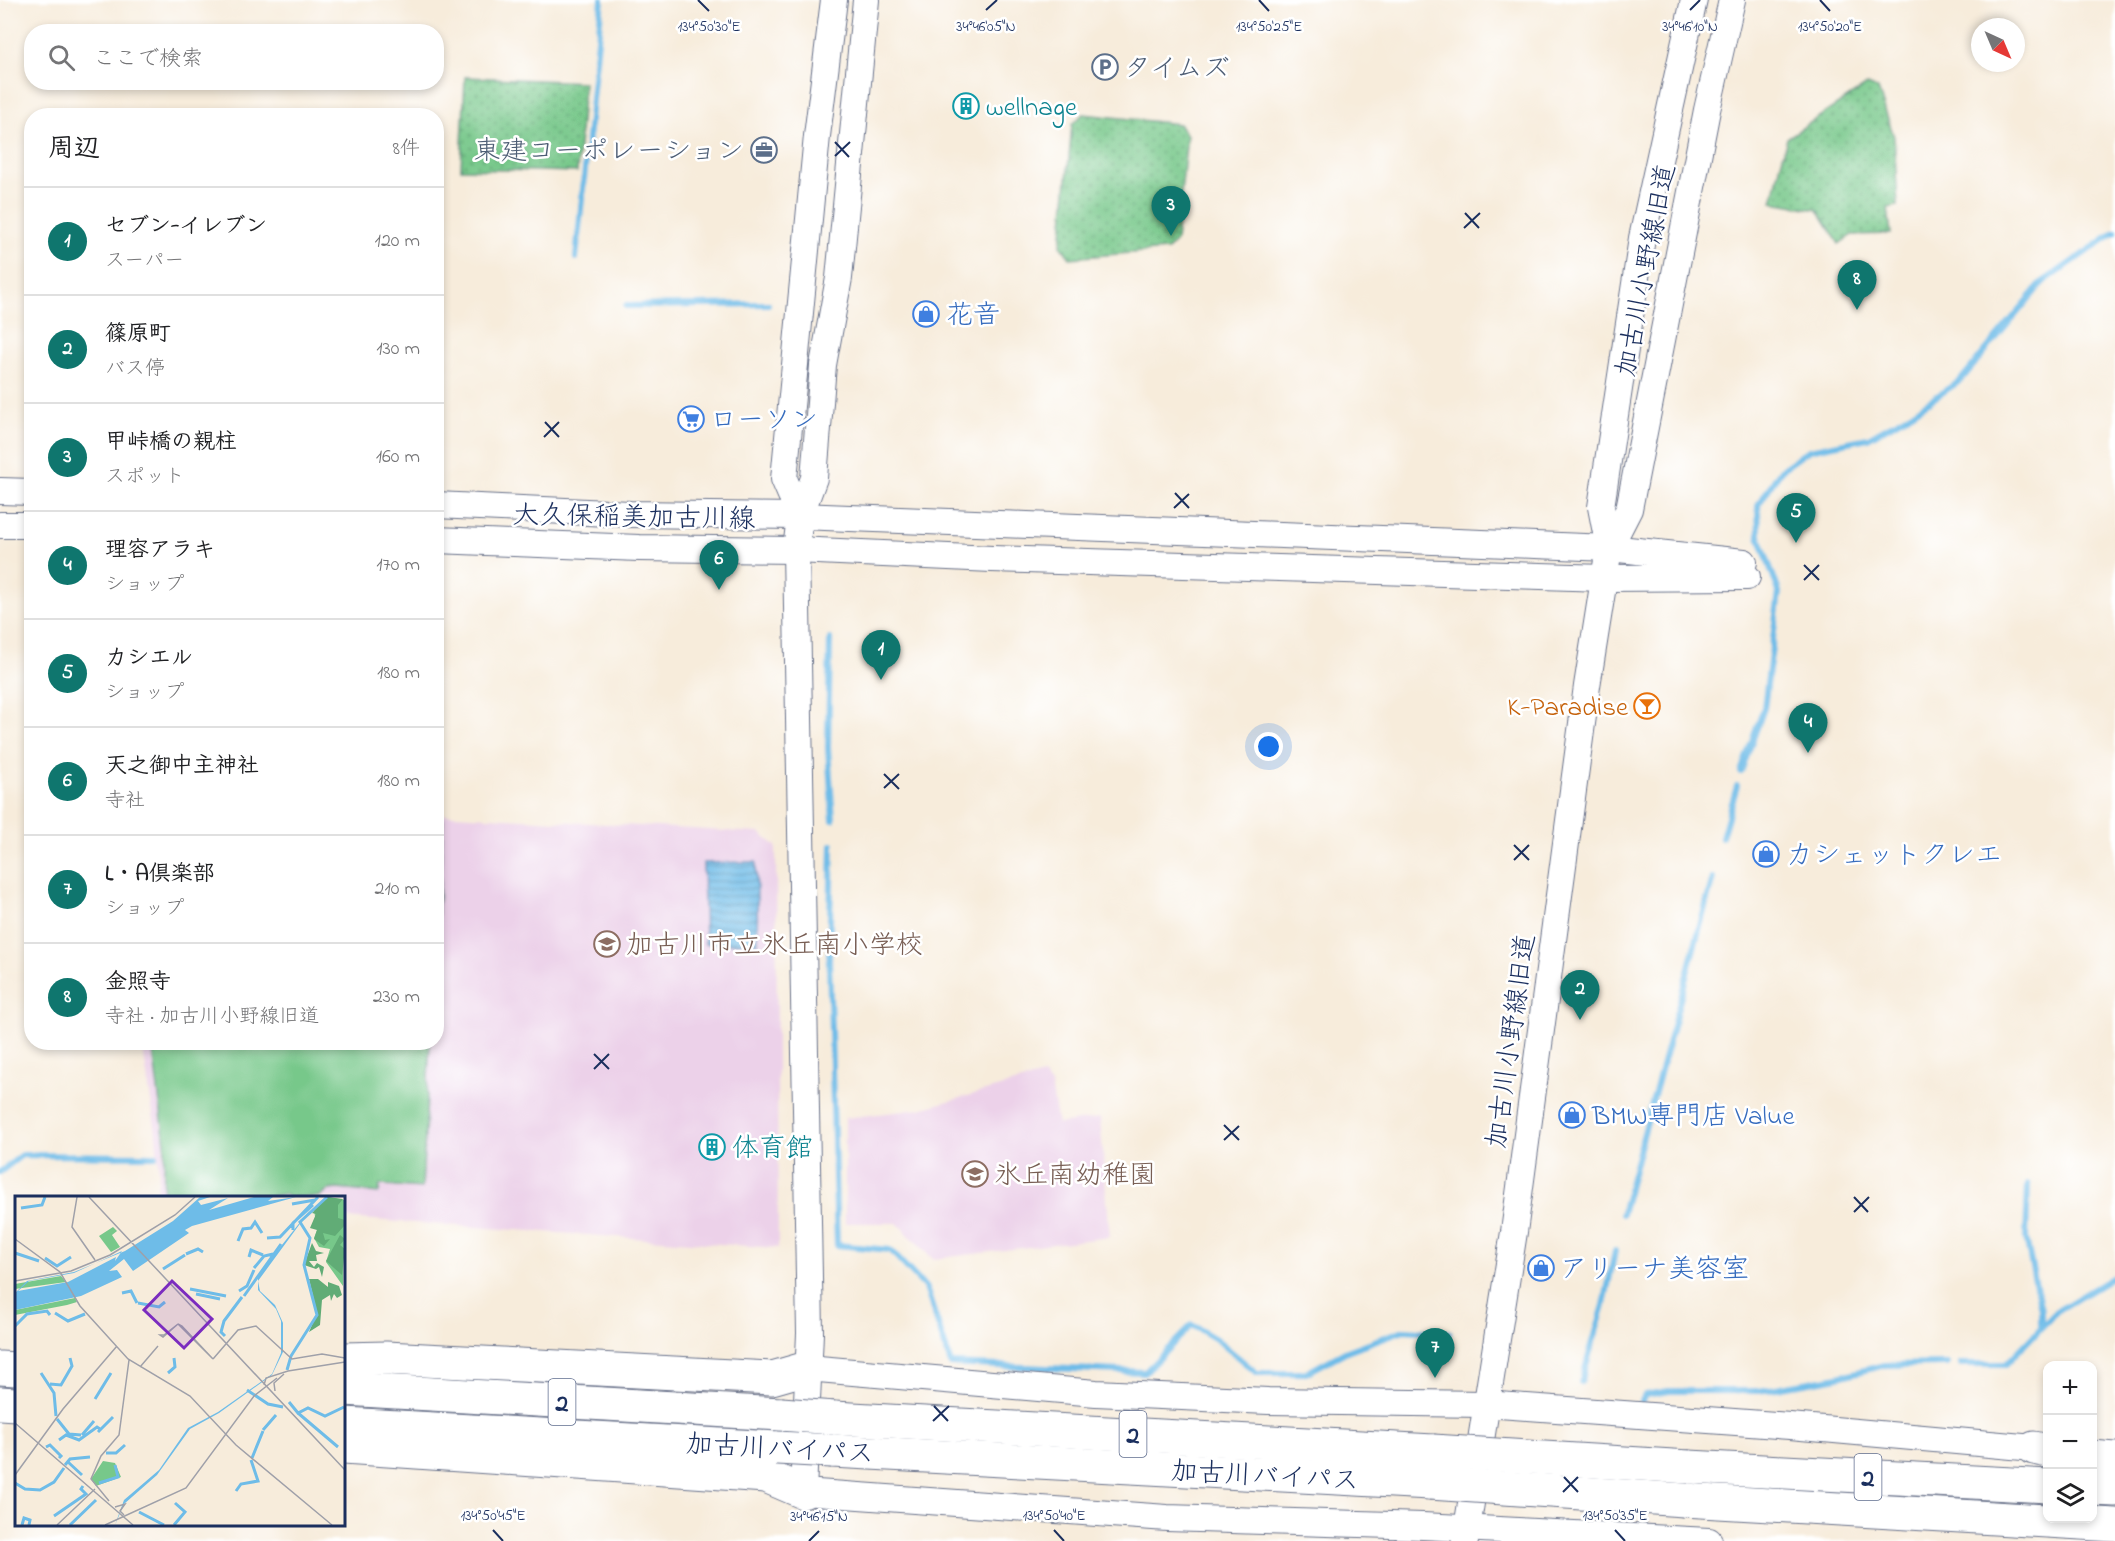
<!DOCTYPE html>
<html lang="ja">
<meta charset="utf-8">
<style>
:root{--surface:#fff;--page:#f6f6f6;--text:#202124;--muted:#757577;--line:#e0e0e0;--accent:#0f766e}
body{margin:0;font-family:"Indie Flower","Klee One",sans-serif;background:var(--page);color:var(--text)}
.controls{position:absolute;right:18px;bottom:18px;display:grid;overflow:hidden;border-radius:12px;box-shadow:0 3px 9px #0003}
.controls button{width:54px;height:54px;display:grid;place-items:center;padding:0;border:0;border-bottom:2px solid var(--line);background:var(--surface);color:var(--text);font:30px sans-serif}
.compass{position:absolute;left:1971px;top:18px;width:54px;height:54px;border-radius:50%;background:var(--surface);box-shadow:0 3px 9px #0003;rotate:136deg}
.you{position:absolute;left:1269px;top:747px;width:21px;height:21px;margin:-15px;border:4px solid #fff;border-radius:50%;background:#1a73e8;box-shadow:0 0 0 9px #1a73e833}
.badge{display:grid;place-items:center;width:39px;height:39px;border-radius:50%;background:var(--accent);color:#fff;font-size:20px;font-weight:700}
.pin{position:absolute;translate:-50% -50px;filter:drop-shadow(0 2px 3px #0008)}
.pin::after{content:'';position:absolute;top:32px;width:21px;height:18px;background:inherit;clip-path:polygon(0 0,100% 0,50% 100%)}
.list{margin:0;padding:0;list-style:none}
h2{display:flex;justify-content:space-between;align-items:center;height:78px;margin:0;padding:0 24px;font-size:26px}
h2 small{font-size:20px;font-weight:400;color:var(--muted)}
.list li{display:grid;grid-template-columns:39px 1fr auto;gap:18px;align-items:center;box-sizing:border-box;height:108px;padding:0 24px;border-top:2px solid var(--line)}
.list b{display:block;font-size:22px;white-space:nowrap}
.list p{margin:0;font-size:20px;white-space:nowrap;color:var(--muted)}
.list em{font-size:20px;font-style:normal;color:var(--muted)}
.icon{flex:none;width:33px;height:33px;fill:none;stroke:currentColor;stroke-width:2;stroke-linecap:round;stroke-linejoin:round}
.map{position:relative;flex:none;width:2115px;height:1541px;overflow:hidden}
.search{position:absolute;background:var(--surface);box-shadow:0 3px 9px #0003;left:24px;top:24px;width:420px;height:66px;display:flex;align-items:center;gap:15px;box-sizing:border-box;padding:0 21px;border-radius:24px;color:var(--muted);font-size:22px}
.panel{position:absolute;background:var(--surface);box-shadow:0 3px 9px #0003;left:24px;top:108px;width:420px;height:942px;border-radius:24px}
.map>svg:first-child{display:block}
.built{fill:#ecd1e9}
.green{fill:url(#green-dots);stroke:#497c74;stroke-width:1.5}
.pitch{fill:#77c88a;stroke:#497c74;stroke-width:1.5}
.water{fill:url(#water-rules);stroke:#4476a3;stroke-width:1.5}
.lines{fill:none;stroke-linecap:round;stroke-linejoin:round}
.stream{stroke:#6ebce8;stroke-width:6}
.secondary-casing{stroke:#68718a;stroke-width:28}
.highway-casing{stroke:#68718a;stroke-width:35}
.secondary{stroke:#fff;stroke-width:26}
.highway{stroke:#fff;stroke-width:33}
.highway-bridge-casing{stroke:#68718a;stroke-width:35;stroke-linecap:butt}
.highway-bridge{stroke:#fff;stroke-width:33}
.ticks{fill:none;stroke:#1b2f5e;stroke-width:2}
.labels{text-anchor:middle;stroke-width:5;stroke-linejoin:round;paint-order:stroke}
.shield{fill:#fff;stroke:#5f6d8e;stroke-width:1.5}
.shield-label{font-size:26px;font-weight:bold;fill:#1b2f5e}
.service-label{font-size:27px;fill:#4e5e75;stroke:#fff;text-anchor:start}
.culture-label{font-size:27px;fill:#0d838f;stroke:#fff;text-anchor:start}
.street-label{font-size:27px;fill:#1b2f5e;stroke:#fff}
.shop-label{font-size:27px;fill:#366cbe;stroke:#fff;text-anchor:start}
.food-label{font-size:27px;fill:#c56008;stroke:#fff;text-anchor:end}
.education-label{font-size:27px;fill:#785e54;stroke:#fff;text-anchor:start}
.inset-river{fill:none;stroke:#6ebce8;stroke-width:3}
.inset-road{fill:none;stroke:#9fa0a9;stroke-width:1.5}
.view{fill:#7b2cbf;fill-opacity:0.15;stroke:#7b2cbf;stroke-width:3}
.inset-edge{fill:none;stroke:#1b2f5e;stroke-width:3}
.ticks-label{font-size:15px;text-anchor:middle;fill:#1b2f5e;stroke:#fff;stroke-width:5;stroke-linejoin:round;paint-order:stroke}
</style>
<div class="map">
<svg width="2115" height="1541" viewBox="0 0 2115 1541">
<defs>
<pattern id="green-dots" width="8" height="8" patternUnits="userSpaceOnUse" patternTransform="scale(1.5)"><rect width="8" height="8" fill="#77c88a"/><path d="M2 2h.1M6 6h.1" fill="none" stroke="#61a374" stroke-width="1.8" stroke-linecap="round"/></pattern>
<pattern id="water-rules" width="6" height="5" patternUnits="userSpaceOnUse" patternTransform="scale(1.5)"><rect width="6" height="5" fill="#6ebce8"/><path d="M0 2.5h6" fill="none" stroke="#5a99bf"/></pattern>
</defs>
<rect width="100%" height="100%" fill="#fff"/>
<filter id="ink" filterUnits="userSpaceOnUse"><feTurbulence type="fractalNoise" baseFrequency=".0167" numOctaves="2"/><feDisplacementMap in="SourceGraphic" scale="12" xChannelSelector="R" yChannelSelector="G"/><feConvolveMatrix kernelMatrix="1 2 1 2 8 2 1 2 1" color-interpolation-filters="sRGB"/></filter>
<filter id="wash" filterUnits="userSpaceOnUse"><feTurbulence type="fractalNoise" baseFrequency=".008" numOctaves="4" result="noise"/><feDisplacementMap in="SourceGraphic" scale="24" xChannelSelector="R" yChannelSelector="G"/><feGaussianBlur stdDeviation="1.35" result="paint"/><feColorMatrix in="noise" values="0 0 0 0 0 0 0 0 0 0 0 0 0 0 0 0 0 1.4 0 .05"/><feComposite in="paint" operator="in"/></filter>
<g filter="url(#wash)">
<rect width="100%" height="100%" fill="#f7ecdb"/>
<g class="built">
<polygon points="437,814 760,833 776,846 778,1248 344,1218 344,1198 156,1197 159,1174 156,1133 142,1043 436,1042"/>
<polygon points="1043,1075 1051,1085 1058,1124 1100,1118 1110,1237 933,1259 897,1223 845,1223 845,1118 920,1109"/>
</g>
<g class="green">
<polygon points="465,77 584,82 577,172 461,169"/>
<polygon points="1867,85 1878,89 1894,137 1898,206 1888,208 1891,234 1852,235 1839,244 1818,210 1772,202 1787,138"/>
<polygon points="1083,114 1179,124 1187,136 1176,241 1167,250 1070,258 1061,246 1072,124"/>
</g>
<g class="pitch">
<polygon points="437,819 443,820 437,927 436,819"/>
<polygon points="152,1043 430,1043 422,1188 380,1185 379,1193 337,1189 329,1190 319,1197 287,1197 285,1194 257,1198 163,1197 165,1143"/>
</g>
<polygon class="water" points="756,862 758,943 705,944 703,863"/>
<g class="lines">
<g class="stream">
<polyline points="576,258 602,0"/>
<polyline points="626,306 768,304"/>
<polyline points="830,639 828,748 833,820"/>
<polyline points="1741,772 1764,708 1779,592 1759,536 1758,505 1781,470 1809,450 1868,438 1912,413 1961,380 2043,282 2115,232"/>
<polyline points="1722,837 1737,786"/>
<polyline points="832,845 829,960 837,1245 890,1250 926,1288 951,1364 1145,1372 1192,1325 1216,1339 1257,1373 1306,1373 1347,1351 1404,1330 1450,1333"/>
<polyline points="0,1172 22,1155 155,1156"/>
<polyline points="2028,1185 2026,1238 2041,1310 2041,1324"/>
<polyline points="1622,1214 1713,878"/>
<polyline points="1961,1364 2006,1364 2057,1311 2115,1276"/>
<polyline points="1581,1382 1604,1305 1615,1251"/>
<polyline points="1642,1401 1645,1395 1669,1391 1759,1391 1838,1377 1884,1365 1947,1364"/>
</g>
</g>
</g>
<g filter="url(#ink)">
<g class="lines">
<g class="secondary-casing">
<g id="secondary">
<polyline points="834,0 817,136 784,479 800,516 814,478 823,365 839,278 866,0"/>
<polyline points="0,491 32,492"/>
<polyline points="436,505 630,514 800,516 1609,548 1744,562"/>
<polyline points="800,516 796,550 810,1333 803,1492 1167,1518 1423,1526 1709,1541"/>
<polyline points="0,525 32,525"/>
<polyline points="436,540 639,548 796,550 992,559 1604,578 1747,577"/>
<polyline points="1609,548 1601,507 1642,238 1694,0"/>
<polyline points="807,1368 1096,1393 1268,1401 1485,1404 1790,1426 2034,1448"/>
<polyline points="1465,1541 1514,1232 1587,686 1609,548 1629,509 1707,110 1732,0"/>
</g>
</g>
<g class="highway-casing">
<g id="highway">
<polyline points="344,1359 386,1358 772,1378 807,1368"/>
<polyline points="0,1368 16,1369"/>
<polyline points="344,1389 781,1414"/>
<polyline points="0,1403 16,1404"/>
<polyline points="834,1418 1433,1451"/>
<polyline points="344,1424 777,1448"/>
<polyline points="344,1447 766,1476 803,1492"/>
<polyline points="2034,1448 2048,1451"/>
<polyline points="832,1451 1430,1483"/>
<polyline points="2092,1457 2115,1459"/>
<polyline points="1689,1467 2048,1486"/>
<polyline points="2092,1489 2115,1490"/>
<polyline points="1684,1500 2115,1525"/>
</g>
</g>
<use href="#secondary" class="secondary"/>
<use href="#highway" class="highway"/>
<g class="highway-bridge-casing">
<g id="highway-bridge">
<polyline points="781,1414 834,1418"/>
<polyline points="777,1448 832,1451"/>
<polyline points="1433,1451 1689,1467"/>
<polyline points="1430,1483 1684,1500"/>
</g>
</g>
<use href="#highway-bridge" class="highway-bridge"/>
</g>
</g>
<path class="ticks" d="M 698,0 L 709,11M 1259,0 L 1269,11M 1820,0 L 1830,11M 986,10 L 997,0M 1690,10 L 1700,0M 835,142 L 849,157M 835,156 L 850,142M 1465,213 L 1479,228M 1464,228 L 1480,213M 545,422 L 559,437M 544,437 L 559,422M 1175,493 L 1189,508M 1174,508 L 1189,494M 1804,565 L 1819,580M 1804,580 L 1819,565M 884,774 L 899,789M 884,788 L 899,774M 1514,845 L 1529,860M 1514,860 L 1529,845M 594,1054 L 609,1069M 594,1069 L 609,1054M 1224,1125 L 1239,1140M 1224,1140 L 1239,1126M 1854,1197 L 1868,1212M 1854,1212 L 1869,1197M 934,1406 L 948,1421M 933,1421 L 949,1406M 1564,1477 L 1578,1492M 1563,1492 L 1578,1477M 493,1530 L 503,1541M 1054,1530 L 1064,1541M 1615,1530 L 1625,1541M 809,1541 L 819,1531"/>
<defs>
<g id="parking-ring" transform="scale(1.35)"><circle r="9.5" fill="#fff" stroke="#5c6f8a" stroke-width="1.5"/><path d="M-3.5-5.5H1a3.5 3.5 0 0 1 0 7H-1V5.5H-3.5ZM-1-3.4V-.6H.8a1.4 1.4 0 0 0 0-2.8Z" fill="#5c6f8a"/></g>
<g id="building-ring" transform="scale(1.35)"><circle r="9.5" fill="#fff" stroke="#0f9aa8" stroke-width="1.5"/><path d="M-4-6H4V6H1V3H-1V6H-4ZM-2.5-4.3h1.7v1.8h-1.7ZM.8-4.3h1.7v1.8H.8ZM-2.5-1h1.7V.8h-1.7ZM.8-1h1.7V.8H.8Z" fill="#0f9aa8"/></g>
<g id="office-ring" transform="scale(1.35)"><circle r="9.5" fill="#fff" stroke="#5c6f8a" stroke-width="1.5"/><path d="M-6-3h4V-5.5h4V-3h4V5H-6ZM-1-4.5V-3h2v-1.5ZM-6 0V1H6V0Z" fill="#5c6f8a"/></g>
<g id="shop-ring" transform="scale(1.35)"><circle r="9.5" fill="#fff" stroke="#3f7fe0" stroke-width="1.5"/><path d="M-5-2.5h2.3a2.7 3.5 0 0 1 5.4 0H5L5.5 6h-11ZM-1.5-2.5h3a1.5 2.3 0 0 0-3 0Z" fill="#3f7fe0"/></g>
<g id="supermarket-ring" transform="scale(1.35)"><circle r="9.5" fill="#fff" stroke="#3f7fe0" stroke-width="1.5"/><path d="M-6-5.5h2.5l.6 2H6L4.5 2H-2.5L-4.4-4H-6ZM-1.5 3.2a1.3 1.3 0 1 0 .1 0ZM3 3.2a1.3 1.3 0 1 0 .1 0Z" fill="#3f7fe0"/></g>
<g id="bar-ring" transform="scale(1.35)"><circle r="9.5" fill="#fff" stroke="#e8710a" stroke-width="1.5"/><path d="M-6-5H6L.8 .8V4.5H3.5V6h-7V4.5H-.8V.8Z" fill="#e8710a"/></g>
<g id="school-ring" transform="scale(1.35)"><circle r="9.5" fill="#fff" stroke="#8d6e63" stroke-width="1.5"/><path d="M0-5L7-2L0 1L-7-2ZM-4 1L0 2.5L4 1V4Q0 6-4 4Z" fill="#8d6e63"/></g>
</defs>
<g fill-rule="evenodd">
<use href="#parking-ring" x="1105" y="67"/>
<use href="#building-ring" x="966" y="106"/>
<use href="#office-ring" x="764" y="150"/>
<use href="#shop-ring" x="926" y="314"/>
<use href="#supermarket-ring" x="691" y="419"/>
<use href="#bar-ring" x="1647" y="706"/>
<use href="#shop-ring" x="1766" y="854"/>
<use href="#school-ring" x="607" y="944"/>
<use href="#shop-ring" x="1572" y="1115"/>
<use href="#building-ring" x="712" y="1147"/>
<use href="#school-ring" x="975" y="1174"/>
<use href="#shop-ring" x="1541" y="1268"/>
</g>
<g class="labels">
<g class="shield">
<rect x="548.5" y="1379" width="27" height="46" rx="4.5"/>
<rect x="1119.5" y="1411" width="27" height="46" rx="4.5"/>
<rect x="1854.5" y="1454" width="27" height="46" rx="4.5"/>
</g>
<g class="shield-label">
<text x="562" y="1411">2</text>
<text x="1133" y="1443">2</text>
<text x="1868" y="1486">2</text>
</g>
<g class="service-label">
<text x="1124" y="76">タイムズ</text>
<text x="744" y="159" text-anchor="end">東建コーポレーション</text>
</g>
<g class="culture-label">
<text x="986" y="115">wellnage</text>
<text x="732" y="1156">体育館</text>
</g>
<g class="street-label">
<text transform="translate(1645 270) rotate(-79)" y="9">加古川小野線旧道</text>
<text transform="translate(634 516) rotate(1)" y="9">大久保稲美加古川線</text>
<text transform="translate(1510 1041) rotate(-82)" y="9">加古川小野線旧道</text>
<text transform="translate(780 1448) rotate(3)" y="9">加古川バイパス</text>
<text transform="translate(1265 1475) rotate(3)" y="9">加古川バイパス</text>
</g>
<g class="shop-label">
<text x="946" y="323">花音</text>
<text x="710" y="428">ローソン</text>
<text x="1786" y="863">カシェットクレエ</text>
<text x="1592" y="1124">BMW専門店 Value</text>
<text x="1560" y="1277">アリーナ美容室</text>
</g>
<g class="food-label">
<text x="1628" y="715">K-Paradise</text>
</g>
<g class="education-label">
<text x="626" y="953">加古川市立氷丘南小学校</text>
<text x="994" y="1183">氷丘南幼稚園</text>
</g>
</g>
<g transform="translate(15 1196)">
<rect width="330" height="330" fill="#f7ecdb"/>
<path d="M 312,1 L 330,4 L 328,90 L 311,66 L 315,53 L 304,51 L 299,42 L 302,34 L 299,14 ZM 98,31 L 102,35 L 97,39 L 105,51 L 96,56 L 84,40 ZM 46,80 L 51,86 L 0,93 L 0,88 ZM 60,102 L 62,106 L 52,109 L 0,119 L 0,114 ZM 88,265 L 100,267 L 106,281 L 81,290 L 76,283 Z" fill="#77c88a"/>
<path d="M 312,1 L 328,3 L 323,9 L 323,22 L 330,24 L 330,29 L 320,40 L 308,37 L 310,44 L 315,43 L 309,50 L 299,43 L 302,34 L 295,32 L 301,18 L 297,17 ZM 325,39 L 330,43 L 325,49 L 330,53 L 327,79 L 311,65 ZM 297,47 L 301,55 L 309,57 L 301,59 L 302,65 L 294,65 L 299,71 L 302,67 L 309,71 L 307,81 L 304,71 L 301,73 L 289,69 ZM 294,83 L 303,83 L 313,91 L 313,86 L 324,90 L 327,99 L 322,102 L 319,98 L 316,105 L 315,99 L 307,104 L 305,129 L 294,136 L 302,117 Z" fill="#61ac76"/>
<path d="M 185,1 L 195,1 L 183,5 L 186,9 L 213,2 L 194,14 L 239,1 L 258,1 L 253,5 L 281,1 L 177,30 L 170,34 L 174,37 L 118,75 L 109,63 L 94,75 L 102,74 L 107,81 L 66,100 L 0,114 L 0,97 L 12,85 L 59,76 L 110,55 L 158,25 ZM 107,55 L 100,65 L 101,61 L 53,86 L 3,95 L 14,85 L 59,77 ZM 298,10 L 243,85 L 245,95 L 260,109 L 268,127 L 268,156 L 257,179 L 204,217 L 175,233 L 142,279 L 109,308 L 100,329 L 109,304 L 144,274 L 173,232 L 203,216 L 257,178 L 266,157 L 266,125 L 261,113 L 243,94 L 243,79 Z" fill="#6ebce8" fill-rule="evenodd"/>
<path class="inset-river" d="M 277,8 L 300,4M 6,12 L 27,9 L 30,1M 278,34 L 278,27 L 298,9M 252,42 L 265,41 L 303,1M 223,45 L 228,33 L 236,32 L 240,26 L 247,37M 0,57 L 24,65M 171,58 L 183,53 L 188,56M 234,61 L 236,54 L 248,59M 30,62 L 42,70 L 56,61M 239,72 L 249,60 L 258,58M 148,73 L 170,59M 175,93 L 211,100M 224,95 L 232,90 L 239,74M 107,97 L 116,95 L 122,107M 181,98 L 205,103M 229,100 L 266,48M 123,107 L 144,111 L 150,106M 40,117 L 53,125 L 70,118M 0,130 L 12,118 L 32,115 L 35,119M 210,140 L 206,136 L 209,125 L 227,101M 272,174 L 276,160 L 302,119 L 289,69 L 295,42 L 285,26 L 312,1M 26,177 L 39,197 L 41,220M 153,177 L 160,171 L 159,162M 35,188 L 46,189 L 57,170 L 55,162M 232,194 L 253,208 L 268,211M 80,203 L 96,177M 274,206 L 283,217 L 293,212 L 310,220 L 329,211M 283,217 L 323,251M 42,223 L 54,238 L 66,239M 248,234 L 261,219M 83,236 L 98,221M 67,239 L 79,225M 44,244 L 51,239 L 64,244 L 82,231 L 85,233M 31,251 L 35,249 L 46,260 L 44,262M 91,257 L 101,257 L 110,249M 237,262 L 248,235M 53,266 L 67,279M 50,269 L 55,263 L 75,261M 0,287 L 10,293 L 25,294 L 39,286 L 49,272M 84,287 L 103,281 L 100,269M 221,295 L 226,288 L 243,285 L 236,264M 124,316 L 149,329M 39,320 L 71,298 L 66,293 L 68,290M 7,329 L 9,322 L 15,324 L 14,329M 55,329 L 81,304M 159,329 L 170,316 L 160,307"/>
<path class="inset-road" d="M 62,1 L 57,31 L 80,64M 74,1 L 330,274M 0,43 L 45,76 L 65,110 L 113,163 L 175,200 L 221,249 L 317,329M 0,85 L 56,75 L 95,59 L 160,19 L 180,1M 163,128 L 167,130 L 198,163 ZM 163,128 L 148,141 L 145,139 L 149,139 ZM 198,163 L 223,134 L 241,130 L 277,163 L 307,158 L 330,162M 125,171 L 143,150M 249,189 L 251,182 L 273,175 L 330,166M 260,195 L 259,187 L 269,178M 0,227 L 118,329M 0,279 L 48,213 L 102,150M 94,305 L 76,283 L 86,260 L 104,239 L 114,164M 100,311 L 110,308 L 105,315 L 109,319M 42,329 L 80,293M 90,329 L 171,292 L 239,200 L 262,182"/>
<path class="view" d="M 157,85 L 197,123 L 169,152 L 129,114 Z"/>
<rect width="330" height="330" class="inset-edge"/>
</g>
<g class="ticks-label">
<text x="986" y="31">34°46'05"N</text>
<text x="1690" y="31">34°46'10"N</text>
<text x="709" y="31">134°50'30"E</text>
<text x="1269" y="31">134°50'25"E</text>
<text x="1830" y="31">134°50'20"E</text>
<text x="493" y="1520">134°50'45"E</text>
<text x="1054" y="1520">134°50'40"E</text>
<text x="1615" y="1520">134°50'35"E</text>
<text x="819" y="1521">34°46'15"N</text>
</g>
</svg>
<div class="controls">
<button>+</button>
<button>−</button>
<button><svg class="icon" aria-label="layers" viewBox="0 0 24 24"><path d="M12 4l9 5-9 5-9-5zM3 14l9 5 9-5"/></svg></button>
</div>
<svg class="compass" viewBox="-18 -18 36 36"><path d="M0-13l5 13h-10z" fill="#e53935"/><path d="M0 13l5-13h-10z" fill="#757577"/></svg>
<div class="you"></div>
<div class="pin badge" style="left:881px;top:680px">1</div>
<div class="pin badge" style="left:1580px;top:1020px">2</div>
<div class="pin badge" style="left:1171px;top:236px">3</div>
<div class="pin badge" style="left:1808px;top:753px">4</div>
<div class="pin badge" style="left:1796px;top:543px">5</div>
<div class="pin badge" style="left:719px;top:590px">6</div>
<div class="pin badge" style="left:1435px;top:1378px">7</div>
<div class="pin badge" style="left:1857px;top:310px">8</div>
<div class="search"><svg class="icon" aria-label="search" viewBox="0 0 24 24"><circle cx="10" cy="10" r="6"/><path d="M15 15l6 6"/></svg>ここで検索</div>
<section class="panel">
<h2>周辺<small>8件</small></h2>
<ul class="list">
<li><span class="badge">1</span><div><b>セブン-イレブン</b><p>スーパー</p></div><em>120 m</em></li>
<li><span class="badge">2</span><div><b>篠原町</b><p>バス停</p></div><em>130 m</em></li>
<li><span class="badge">3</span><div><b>甲峠橋の親柱</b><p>スポット</p></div><em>160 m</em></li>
<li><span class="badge">4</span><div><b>理容アラキ</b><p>ショップ</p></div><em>170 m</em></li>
<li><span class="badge">5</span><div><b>カシエル</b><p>ショップ</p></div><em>180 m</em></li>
<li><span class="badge">6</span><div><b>天之御中主神社</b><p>寺社</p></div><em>180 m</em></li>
<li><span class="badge">7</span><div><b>L・A倶楽部</b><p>ショップ</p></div><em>210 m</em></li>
<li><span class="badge">8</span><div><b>金照寺</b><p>寺社 · 加古川小野線旧道</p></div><em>230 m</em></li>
</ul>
</section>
</div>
